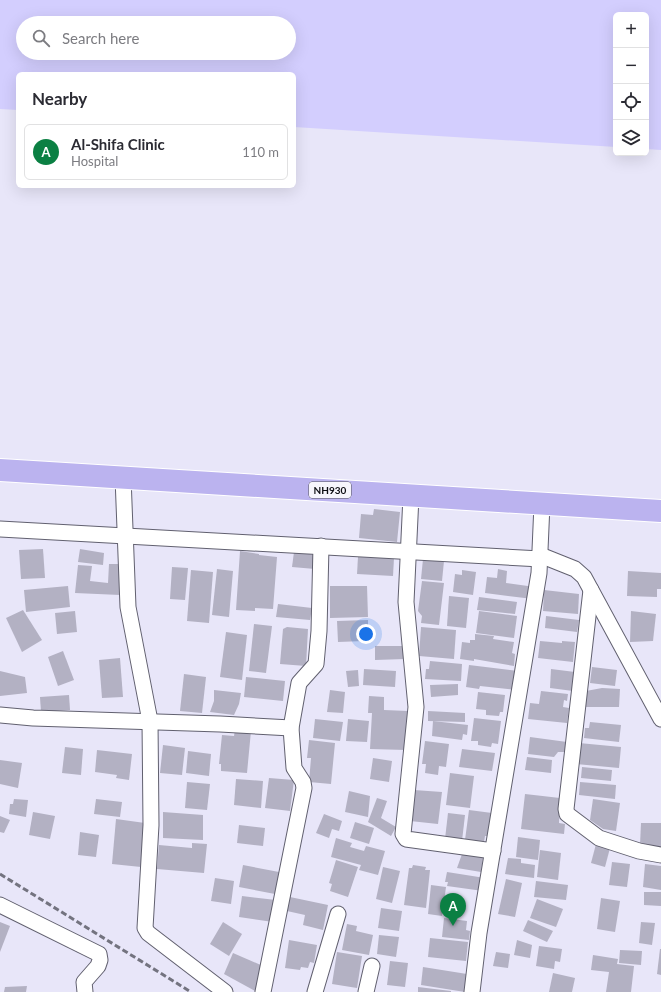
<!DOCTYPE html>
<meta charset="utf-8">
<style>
:root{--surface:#fff;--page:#f2f2f3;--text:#2b2b33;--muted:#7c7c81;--line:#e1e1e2;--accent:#0b8043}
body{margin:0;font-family:Lato,sans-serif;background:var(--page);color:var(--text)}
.controls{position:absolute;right:12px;top:12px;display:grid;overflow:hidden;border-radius:6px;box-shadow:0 4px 16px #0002}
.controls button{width:36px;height:36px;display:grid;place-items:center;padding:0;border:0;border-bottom:1px solid var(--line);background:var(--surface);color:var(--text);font:20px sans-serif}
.you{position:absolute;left:366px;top:634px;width:14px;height:14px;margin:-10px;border:3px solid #fff;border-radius:50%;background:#1a73e8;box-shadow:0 0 0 6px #1a73e833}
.badge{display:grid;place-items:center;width:26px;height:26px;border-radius:50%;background:var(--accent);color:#fff;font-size:13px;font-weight:700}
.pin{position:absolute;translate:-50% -33px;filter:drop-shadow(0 1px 2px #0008)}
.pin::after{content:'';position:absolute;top:21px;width:14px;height:12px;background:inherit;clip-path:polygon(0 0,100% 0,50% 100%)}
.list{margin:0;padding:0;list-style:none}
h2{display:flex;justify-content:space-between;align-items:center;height:52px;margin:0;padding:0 16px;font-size:17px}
h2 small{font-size:13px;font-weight:400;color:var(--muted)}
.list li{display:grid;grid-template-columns:26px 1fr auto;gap:12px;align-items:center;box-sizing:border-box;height:56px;margin:0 8px 8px;padding:0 8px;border:1px solid var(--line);border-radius:6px}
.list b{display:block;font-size:15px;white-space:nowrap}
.list p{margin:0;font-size:13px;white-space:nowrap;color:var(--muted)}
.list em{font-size:13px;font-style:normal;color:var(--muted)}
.icon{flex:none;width:22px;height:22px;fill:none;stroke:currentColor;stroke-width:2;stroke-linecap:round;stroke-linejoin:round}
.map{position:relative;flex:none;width:661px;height:992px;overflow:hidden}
.search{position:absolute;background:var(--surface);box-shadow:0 4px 16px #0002;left:16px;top:16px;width:280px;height:44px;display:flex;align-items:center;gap:10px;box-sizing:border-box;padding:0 14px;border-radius:22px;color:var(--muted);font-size:15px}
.panel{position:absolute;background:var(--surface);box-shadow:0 4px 16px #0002;left:16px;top:72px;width:280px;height:116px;border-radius:6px}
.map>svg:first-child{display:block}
.green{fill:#d3cefe;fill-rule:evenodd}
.building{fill:#b3b1c3}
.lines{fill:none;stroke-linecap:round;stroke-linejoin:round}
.minor-casing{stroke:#61606f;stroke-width:17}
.trunk-casing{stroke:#fff;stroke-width:24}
.minor{stroke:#fff;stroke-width:15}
.trunk{stroke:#bbb3ef;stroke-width:22}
.rail{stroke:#73737f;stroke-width:3;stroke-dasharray:6 3;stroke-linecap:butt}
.labels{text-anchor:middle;stroke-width:3;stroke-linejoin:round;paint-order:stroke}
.shield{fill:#f6f5fc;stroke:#535359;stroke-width:1}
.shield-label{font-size:10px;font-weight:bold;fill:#0d0d13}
</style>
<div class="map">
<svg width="661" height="992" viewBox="0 0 661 992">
<rect width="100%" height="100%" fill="#e8e6f9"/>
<path class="green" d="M 0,0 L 661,0 L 661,150 L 646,149 L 646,15 L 616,15 L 616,147 L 294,127 L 294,74 L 18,74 L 18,110 L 0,109 ZM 23,23 L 289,23 L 289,53 L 23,53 Z"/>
<g class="building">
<polygon points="374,509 400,512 397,542 359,538 361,514 373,515"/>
<polygon points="43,549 45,578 21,579 19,550"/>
<polygon points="80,549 104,553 103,565 78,562"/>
<polygon points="240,551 259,554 259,555 277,557 273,609 255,608 255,611 236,610"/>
<polygon points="294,552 317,555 315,569 292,567"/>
<polygon points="358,557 394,558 393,576 357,574"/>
<polygon points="423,559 444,561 442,581 421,579"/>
<polygon points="109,564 122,564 120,595 75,593 78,565 92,566 90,581 108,583"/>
<polygon points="172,567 188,568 185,600 170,599"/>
<polygon points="217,569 233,571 229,617 212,615"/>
<polygon points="498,569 507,571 506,583 535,587 533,599 485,593 487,577 497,578"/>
<polygon points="191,570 213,572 209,623 187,621"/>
<polygon points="462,570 476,572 473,595 453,592 455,574 462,575"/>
<polygon points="628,571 661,573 661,589 657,589 657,597 627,596"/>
<polygon points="422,581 444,583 439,625 421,623 422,616 418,611"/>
<polygon points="68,586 70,607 26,612 24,590"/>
<polygon points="330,586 367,586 368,617 330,618"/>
<polygon points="544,590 579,594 578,614 543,611"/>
<polygon points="449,596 469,598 466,628 447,626"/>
<polygon points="479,597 517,602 515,614 477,610"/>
<polygon points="278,604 312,608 310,620 276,617"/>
<polygon points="23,610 42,640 22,652 6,618"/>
<polygon points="75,611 77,632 57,634 55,613"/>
<polygon points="479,611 517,616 514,638 476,633"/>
<polygon points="631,611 656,614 653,641 630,642"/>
<polygon points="546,616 579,620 577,632 545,628"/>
<polygon points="368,620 368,633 364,634 364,641 338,642 337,621"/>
<polygon points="254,624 272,626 266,673 249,671"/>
<polygon points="287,627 308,629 306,666 280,664 283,629"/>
<polygon points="421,627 456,630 454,659 419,656"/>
<polygon points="226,632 247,635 242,680 220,677"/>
<polygon points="475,634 494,636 493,639 514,642 512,653 515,654 514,666 474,659 474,661 460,659 462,642 470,643 470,640 475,640"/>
<polygon points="540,641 562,643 562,641 575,642 573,662 538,658"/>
<polygon points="375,646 404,646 405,659 375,660"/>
<polygon points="63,651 74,680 58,686 48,657"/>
<polygon points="120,658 123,697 102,698 99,660"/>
<polygon points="430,661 462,664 461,681 425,679 426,669 429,669"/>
<polygon points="469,665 518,671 516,690 480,686 479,689 466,687"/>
<polygon points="592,667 617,670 615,686 590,683"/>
<polygon points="364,669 396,671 395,687 363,685"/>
<polygon points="551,669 575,672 573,691 550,688"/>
<polygon points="358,670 359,686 348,687 346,671"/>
<polygon points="0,671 25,677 27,693 0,696"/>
<polygon points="184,674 206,677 202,713 180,711"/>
<polygon points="246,677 285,681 283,701 244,697"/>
<polygon points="458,684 458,695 431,697 430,685"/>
<polygon points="602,688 620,689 619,707 585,707 586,691"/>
<polygon points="214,690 241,693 239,704 234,715 210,712 214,701"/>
<polygon points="330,690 345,692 343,713 327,712"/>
<polygon points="541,691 568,694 567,701 564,700 563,707 569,708 567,723 528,719 530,703 539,704"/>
<polygon points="478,692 505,695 503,712 500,712 499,716 486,715 486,710 476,709"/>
<polygon points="69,695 70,710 41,712 40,697"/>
<polygon points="369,696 384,697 384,710 408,711 406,750 370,749 372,713 368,713"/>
<polygon points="428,711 465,713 465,722 428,721"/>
<polygon points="474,718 501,721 498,744 492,743 491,747 478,745 478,741 471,741"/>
<polygon points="315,719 343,722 340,741 313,738"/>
<polygon points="348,719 369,721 367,742 346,741"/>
<polygon points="433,721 468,725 467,735 463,734 462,740 432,736"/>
<polygon points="590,722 621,725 619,742 584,738 585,728 589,728"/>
<polygon points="235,729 251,731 247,773 221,771 221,764 219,764 222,735 234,736"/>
<polygon points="530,737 567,742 565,752 558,752 554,757 528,754"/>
<polygon points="309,740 335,743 331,784 309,782 311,758 307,758"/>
<polygon points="425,741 449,744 446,767 439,766 438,775 425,773 426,764 422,764"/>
<polygon points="579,743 621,747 619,768 576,764"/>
<polygon points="163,745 185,748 182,775 160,773"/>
<polygon points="65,747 83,749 81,775 62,773"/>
<polygon points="462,749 495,753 492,771 459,767"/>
<polygon points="97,750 132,754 129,780 116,778 117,775 95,772"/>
<polygon points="188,751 211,754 209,776 186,773"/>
<polygon points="527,757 552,760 551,773 525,770"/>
<polygon points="373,758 392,761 389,782 370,779"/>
<polygon points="0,760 22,763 18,788 0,784"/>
<polygon points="582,767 612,770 611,781 581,778"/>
<polygon points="450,773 474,776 470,808 446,805"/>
<polygon points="269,778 294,780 290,811 265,808"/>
<polygon points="236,779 263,781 261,808 234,805"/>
<polygon points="187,782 210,784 207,810 185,808"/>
<polygon points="580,782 616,785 615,799 579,795"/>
<polygon points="414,790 442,792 438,824 410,821"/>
<polygon points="349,791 370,796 368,817 345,812"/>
<polygon points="525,794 560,798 559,823 565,824 564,834 521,829"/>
<polygon points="377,798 387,801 381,818 396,827 391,836 368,822"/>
<polygon points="14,799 28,800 26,817 9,814 10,804 13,804"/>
<polygon points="96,799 122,802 120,817 94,814"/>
<polygon points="593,799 620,803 616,831 603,829 590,820"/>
<polygon points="469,810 492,813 489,836 485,836 484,842 465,840"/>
<polygon points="33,812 55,816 50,839 29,835"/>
<polygon points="163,812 203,815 203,840 163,838"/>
<polygon points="448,813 465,815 462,841 445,839"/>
<polygon points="324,814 342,821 339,831 332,829 329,838 316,833"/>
<polygon points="0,816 10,820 4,833 0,832"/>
<polygon points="116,819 145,823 141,867 112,864"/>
<polygon points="355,822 374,828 369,844 350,838"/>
<polygon points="641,823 661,823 661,846 640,845"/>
<polygon points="239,825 265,828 263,846 237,843"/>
<polygon points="80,832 99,835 96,857 78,855"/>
<polygon points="518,837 540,840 538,860 516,857"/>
<polygon points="336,838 352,843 350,847 364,851 366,846 385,851 378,875 359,870 361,865 331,857"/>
<polygon points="192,843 207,844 204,873 157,869 159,845 192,848"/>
<polygon points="596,844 610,848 605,867 591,863"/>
<polygon points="540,850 561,853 558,880 537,877"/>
<polygon points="462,854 483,857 481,872 457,868"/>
<polygon points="508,858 521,859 521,863 535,865 534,878 505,874"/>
<polygon points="336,860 358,867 348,897 330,891 332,884 329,883"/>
<polygon points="612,862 630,864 627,887 609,885"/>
<polygon points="645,864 661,866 661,890 643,887"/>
<polygon points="243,865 279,872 275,894 239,887"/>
<polygon points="413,865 426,867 425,870 430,870 426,908 404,905 409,868 412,868"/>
<polygon points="383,867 400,871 392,903 376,899"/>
<polygon points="447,872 485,878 483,891 447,886 448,882 445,882"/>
<polygon points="215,878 234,881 231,904 211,901"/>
<polygon points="506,879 522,883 515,917 498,914"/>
<polygon points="536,881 568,885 566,900 534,897"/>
<polygon points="431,885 446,887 442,916 428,914"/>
<polygon points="644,892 661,892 661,906 644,905"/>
<polygon points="242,896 276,900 273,922 239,917"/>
<polygon points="290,897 328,905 323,930 303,925 305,915 287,911"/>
<polygon points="601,898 620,901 615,932 597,929"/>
<polygon points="537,899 563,909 556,927 530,918"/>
<polygon points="381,908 402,911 399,931 378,928"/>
<polygon points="444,918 467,921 466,930 470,931 469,940 442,937"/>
<polygon points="528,920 553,931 547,942 523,931"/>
<polygon points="0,922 10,926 0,952"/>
<polygon points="223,922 242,934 229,956 210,944"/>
<polygon points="641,922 655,923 652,945 639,943"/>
<polygon points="347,924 357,926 356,931 373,935 369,955 342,950"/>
<polygon points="379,935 399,937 396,957 377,954"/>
<polygon points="430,938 468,942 466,961 428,957"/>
<polygon points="289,940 317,945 314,963 310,962 308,968 301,967 300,970 285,968"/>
<polygon points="517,940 532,945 530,958 514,955"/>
<polygon points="539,946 562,949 560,962 555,961 554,969 536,966"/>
<polygon points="660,949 661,949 661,975 657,974"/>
<polygon points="620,950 642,951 641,965 619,963"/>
<polygon points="337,952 362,956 357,988 332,984"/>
<polygon points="496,952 510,954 508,968 493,966"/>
<polygon points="233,953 263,966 257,992 224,974"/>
<polygon points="593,955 618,959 617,964 634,966 631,992 606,992 609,972 591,970"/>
<polygon points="390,961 408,963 405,987 387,985"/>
<polygon points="423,967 467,974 465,992 421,985"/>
<polygon points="553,973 575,978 572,992 549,992"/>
<polygon points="27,986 26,992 4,992 5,987"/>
<polygon points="418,987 451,991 451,992 418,992"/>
</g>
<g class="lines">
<g class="minor-casing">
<g id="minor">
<polyline points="123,477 128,607 150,721 151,825 145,928 148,933 225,992"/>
<polyline points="411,496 406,602 416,707 403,834 406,839 493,851"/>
<polyline points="0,529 541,559"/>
<polyline points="540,555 575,569 584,577 661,719"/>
<polyline points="591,590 566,809 567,814 599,838 639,851 661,855"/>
<polyline points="0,715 33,718 220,724 291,728"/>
<polyline points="0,905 99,954 100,960 98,966 84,982 85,992"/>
<polyline points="263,992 304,788 303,782 294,768 291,728 299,683 316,664 319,631 321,546"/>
<polyline points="315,992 338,914"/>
<polyline points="366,992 372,966"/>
<polyline points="472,992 479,933 539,573 542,504"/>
</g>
</g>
<g class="trunk-casing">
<polyline id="trunk" points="0,470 661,511"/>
</g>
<use href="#minor" class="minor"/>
<use href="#trunk" class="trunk"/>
<polyline class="rail" points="0,874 191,992"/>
</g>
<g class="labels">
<rect class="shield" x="309" y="482" width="42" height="16" rx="3"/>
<g class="shield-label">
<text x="330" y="494">NH930</text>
</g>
</g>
</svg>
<div class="controls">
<button>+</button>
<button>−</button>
<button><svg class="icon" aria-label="locate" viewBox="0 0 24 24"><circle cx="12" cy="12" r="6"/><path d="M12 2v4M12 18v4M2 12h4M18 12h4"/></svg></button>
<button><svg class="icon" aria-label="layers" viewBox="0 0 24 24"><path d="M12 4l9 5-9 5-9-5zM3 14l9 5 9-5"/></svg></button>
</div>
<div class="you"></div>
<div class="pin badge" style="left:453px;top:926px">A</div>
<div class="search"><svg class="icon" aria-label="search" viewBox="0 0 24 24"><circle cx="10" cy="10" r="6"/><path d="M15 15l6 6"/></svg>Search here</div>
<section class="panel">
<h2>Nearby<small></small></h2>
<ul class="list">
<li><span class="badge">A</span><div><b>Al-Shifa Clinic</b><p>Hospital</p></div><em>110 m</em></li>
</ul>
</section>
</div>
